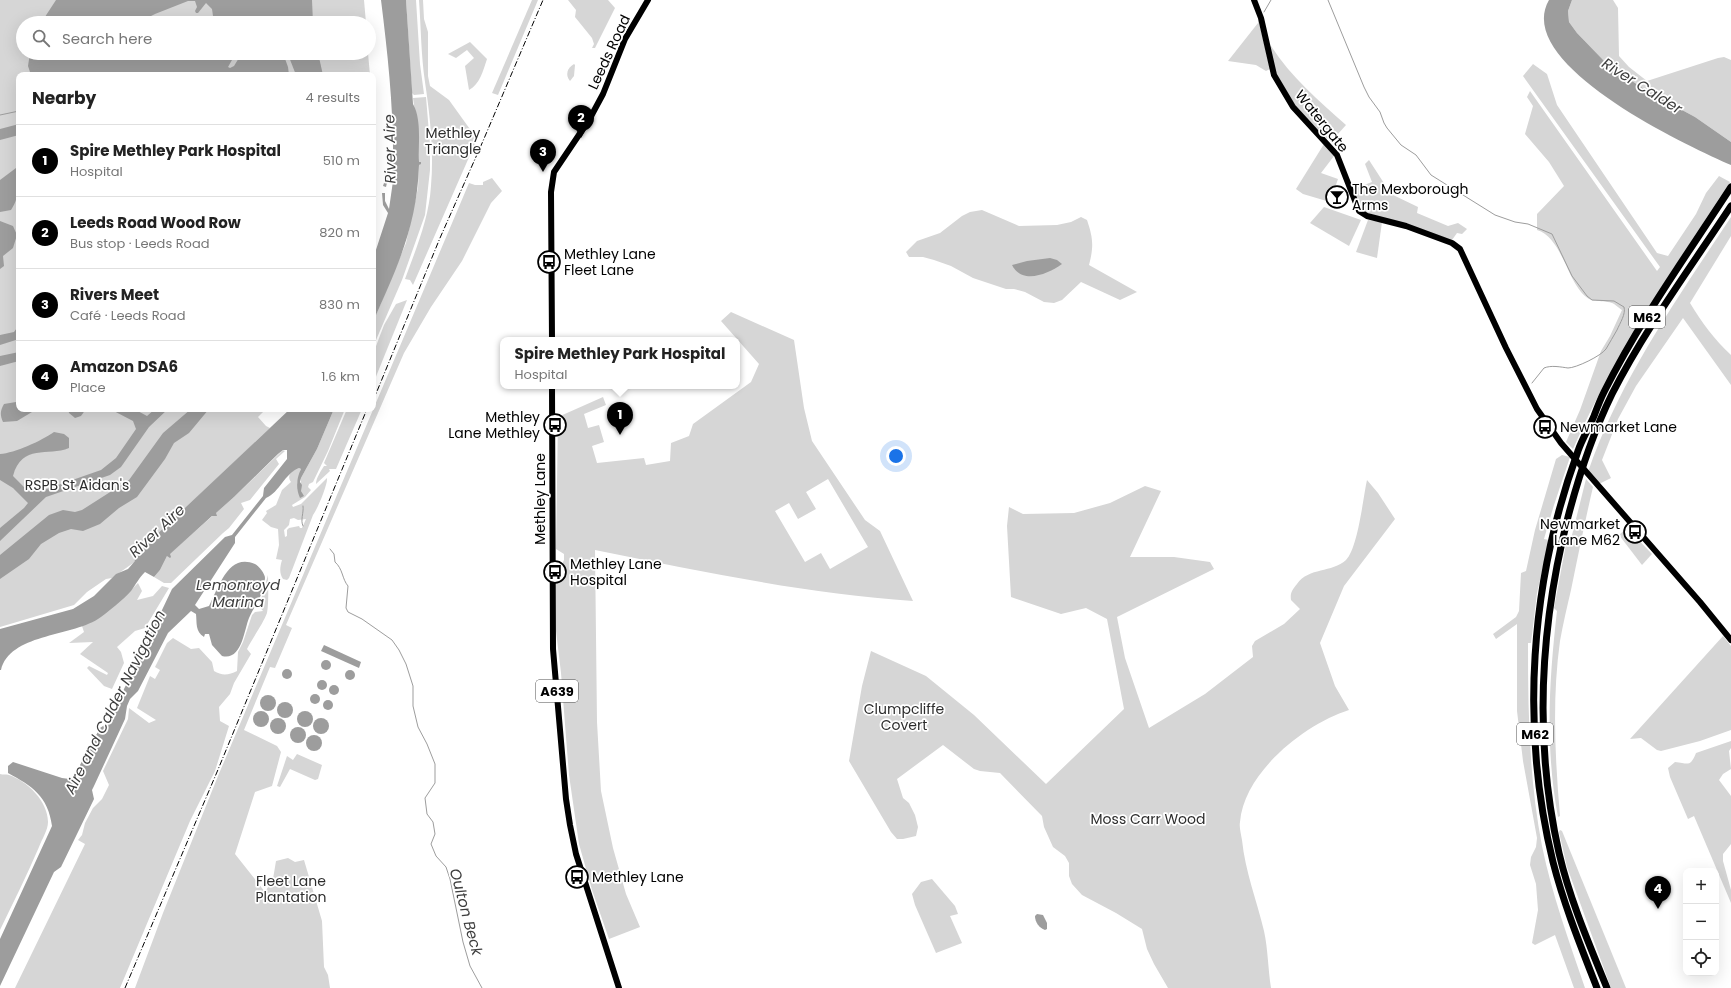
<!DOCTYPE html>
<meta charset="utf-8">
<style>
:root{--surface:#fff;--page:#f2f2f2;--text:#222;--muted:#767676;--line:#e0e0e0;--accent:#000}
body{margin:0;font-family:Poppins,sans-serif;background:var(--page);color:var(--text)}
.controls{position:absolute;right:12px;bottom:12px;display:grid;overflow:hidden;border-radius:8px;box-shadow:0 4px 16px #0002}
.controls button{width:36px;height:36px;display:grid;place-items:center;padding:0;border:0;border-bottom:1px solid var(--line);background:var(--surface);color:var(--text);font:20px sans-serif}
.you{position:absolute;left:896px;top:456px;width:14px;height:14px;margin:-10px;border:3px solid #fff;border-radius:50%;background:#1a73e8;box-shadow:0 0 0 6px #1a73e833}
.badge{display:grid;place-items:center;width:26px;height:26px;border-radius:50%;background:var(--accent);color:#fff;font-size:13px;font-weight:700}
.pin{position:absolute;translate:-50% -33px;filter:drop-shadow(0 1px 2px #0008)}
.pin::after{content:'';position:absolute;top:21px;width:14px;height:12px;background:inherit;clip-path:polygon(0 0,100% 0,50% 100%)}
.popup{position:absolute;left:500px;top:337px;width:240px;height:52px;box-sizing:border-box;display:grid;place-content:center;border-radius:8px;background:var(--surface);filter:drop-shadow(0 1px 3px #0005);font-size:13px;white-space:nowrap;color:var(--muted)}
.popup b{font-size:15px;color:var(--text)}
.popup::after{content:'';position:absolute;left:50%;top:100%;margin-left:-8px;border:8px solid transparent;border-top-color:var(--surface)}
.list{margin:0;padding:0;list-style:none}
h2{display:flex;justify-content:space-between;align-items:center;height:52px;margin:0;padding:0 16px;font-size:17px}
h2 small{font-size:13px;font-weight:400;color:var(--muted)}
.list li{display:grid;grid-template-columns:26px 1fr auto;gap:12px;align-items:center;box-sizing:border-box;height:72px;padding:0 16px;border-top:1px solid var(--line)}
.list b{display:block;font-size:15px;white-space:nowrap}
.list p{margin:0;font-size:13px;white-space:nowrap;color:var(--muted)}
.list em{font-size:13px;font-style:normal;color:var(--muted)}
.icon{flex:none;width:22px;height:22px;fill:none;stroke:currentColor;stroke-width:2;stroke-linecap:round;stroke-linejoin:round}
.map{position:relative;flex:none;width:1731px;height:988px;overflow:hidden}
.search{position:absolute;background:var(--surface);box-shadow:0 4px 16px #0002;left:16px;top:16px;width:360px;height:44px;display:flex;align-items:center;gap:10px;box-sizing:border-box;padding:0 14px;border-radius:22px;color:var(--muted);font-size:15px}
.panel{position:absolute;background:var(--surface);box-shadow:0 4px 16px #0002;left:16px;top:72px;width:360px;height:340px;border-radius:8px}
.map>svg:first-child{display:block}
.green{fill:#d6d6d6;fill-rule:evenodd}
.water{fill:#9d9d9d}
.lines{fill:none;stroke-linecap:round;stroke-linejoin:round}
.stream{stroke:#9d9d9d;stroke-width:1}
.major{stroke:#000;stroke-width:6}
.highway{stroke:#000;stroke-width:7}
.rail{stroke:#000;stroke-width:1;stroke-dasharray:6 2 1 2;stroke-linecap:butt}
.labels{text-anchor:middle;stroke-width:3.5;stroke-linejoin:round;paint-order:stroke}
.shield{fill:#fff;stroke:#4c4c4c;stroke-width:1}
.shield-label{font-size:13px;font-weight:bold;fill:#000}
.street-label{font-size:14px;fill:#000;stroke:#fff}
.park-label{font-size:14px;fill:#2d2d2d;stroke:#fff}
.poi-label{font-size:14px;fill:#000;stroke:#fff;text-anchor:start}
.water-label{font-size:15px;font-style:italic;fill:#3e3e3e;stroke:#fff}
</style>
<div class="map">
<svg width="1731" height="988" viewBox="0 0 1731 988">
<rect width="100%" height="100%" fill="#fff"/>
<g class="green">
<polygon points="0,0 364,0 366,23 23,23 23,53 368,53 370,75 19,75 19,409 266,409 258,417 266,426 270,428 152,539 138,547 136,561 112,578 106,579 87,592 74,605 0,627"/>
<polygon points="406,0 416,0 420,64 424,94 414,95 412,93"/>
<path d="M 419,0 L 423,0 L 424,19 L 428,32 L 428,76 L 430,86 L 449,100 L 477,139 L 413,285 L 410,280 L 405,279 C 416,249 429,218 431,186 C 434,151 430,116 425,82 C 421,55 421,27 419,0 Z"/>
<polygon points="532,0 538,0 498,95 492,93"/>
<polygon points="568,0 608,0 615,8 595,48 592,48 594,44 592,38 575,17 576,10"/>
<polygon points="1572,0 1613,0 1618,8 1619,56 1629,67 1647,81 1718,58 1724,57 1731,60 1731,142 1695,117 1647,91 1608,65 1577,33 1569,22 1568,11"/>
<polygon points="1258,18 1270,69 1266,71 1256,65 1228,61 1258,23"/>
<path d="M 470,42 L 487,59 C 483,71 480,84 469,90 L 465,66 L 474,58 L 467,50 L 456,58 L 448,54 Z"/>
<path d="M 1271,46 C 1291,77 1318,100 1346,125 L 1337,135 L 1334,133 L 1327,139 L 1299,110 L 1290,98 L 1276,74 L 1270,47 Z"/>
<path d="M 574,64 L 575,65 L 574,76 L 570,81 C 565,75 567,68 574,64 Z"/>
<path d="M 1533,64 L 1547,74 L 1557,105 L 1657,253 L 1668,256 L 1696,214 L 1706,193 L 1719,176 L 1730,182 C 1674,268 1614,354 1573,449 L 1566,442 L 1580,410 L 1601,351 L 1610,336 L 1622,310 C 1619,308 1615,304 1612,303 C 1599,299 1592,305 1581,292 C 1566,274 1560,237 1537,230 L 1537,214 L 1564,186 L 1549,162 L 1525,134 L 1533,106 L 1527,97 L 1530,91 L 1657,271 L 1660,267 L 1523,76 Z"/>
<polygon points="426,97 430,145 430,170 425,215 402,280 373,347 373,322 406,243 418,188 419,165 421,163 419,162 419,142 413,98"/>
<polygon points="373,110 375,160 373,165"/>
<polygon points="1324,144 1334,156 1321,173 1338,179 1330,202 1303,194 1296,189"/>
<polygon points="1369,160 1391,194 1418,207 1417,213 1448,226 1458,223 1467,229 1462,234 1457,233 1452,240 1365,212 1360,206 1353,189 1372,182 1365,164"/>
<polygon points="492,178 502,191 491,203 462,261 431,307 404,353 286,625 292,628 275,668 270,667 244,730 277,746 281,752 272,786 255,792 235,854 265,892 273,879 276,861 288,858 295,862 304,860 322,921 324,967 328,975 330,988 135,988 163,913 218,776 469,183 475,185 483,185 483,182"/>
<polygon points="1324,207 1361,220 1349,246 1310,223"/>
<path d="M 982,210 L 1019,226 L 1057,225 L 1071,222 L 1081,217 L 1087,220 C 1093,238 1094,246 1089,265 L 1137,292 L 1120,300 L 1081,282 L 1062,300 L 1054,303 L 1044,302 L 1025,292 L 1014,289 L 1006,289 L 973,278 L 951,266 L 934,260 L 923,257 L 909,257 L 906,252 L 917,241 L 940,233 L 962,216 L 970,212 Z"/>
<path d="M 1731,217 L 1731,236 L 1690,303 C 1702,323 1714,339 1731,355 L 1731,385 L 1683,318 L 1636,386 L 1618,419 L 1602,460 L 1611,478 L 1599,484 L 1588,472 C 1620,379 1677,299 1731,217 Z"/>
<polygon points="1368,220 1382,222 1377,258 1356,252"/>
<polygon points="407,300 373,384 373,354 384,325 396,304"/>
<path d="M 731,312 L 794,340 L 804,408 L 812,441 L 865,520 L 880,531 L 913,601 C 806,594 700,571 595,550 L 597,722 L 601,791 L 613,848 L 626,894 L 640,927 L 609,939 L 592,890 L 579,844 L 569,775 L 561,673 L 556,631 L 556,577 L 564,560 L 564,554 L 556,549 L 558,417 L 603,397 L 606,405 L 584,414 L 588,428 L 599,425 L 604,442 L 592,446 L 597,463 L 644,458 L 646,465 L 670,461 L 671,443 L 689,436 L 693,424 L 751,382 L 759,364 L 721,321 ZM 828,479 L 868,547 L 830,569 L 821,553 L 805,562 L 775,511 L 789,503 L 798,519 L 816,509 L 806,492 Z"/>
<path d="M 334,409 L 345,409 L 328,451 L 313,482 L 309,484 L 308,487 L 311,490 L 305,497 L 292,505 L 293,507 L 301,504 L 327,478 C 328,484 317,510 313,515 L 289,578 L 287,580 L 283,579 C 279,573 280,567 282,560 L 276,559 L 279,545 L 278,529 L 271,527 L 262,520 L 267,513 L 266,511 L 276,505 L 282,490 L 291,482 C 286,475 292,471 299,468 L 301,469 L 297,483 L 302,495 L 301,491 L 301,478 L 317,449 ZM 294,518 L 298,520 L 306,519 L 302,528 L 300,528 L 299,526 L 289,528 L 287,530 L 287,536 L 285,537 L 284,530 L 289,525 L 290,519 Z"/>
<path d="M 347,409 L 362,409 L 336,469 L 329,469 L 330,471 L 316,484 C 316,478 321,471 324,466 L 327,466 L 324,463 Z"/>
<polygon points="283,450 285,451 276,459 279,464 250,500 241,503 244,509 229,528 223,533 171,583 164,583 154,577 160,570 167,556 234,497"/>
<path d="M 1562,455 L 1570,457 L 1554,505 L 1544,539 L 1549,540 L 1537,593 L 1531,643 L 1528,643 C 1528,711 1529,779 1542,846 C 1552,895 1569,941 1585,988 L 1574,988 L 1555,935 L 1535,945 L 1532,943 L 1538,910 L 1536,884 L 1530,865 L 1531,857 L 1536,847 L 1537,838 L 1523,761 L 1517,711 L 1517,624 L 1496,639 L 1493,634 L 1516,617 L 1519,611 L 1521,573 L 1526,571 L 1535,530 L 1556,459 Z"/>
<path d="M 1586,479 L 1593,487 C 1585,521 1578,556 1571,590 C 1567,607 1563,624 1560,641 C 1552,699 1555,758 1560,816 L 1558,817 C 1545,748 1549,680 1557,611 L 1554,608 L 1567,539 L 1571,539 Z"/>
<path d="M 1367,480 L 1378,493 L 1395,519 L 1344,586 L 1320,643 L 1335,686 L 1349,710 C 1305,724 1244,772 1240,822 C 1239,827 1241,834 1242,840 C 1245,871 1257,901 1264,931 C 1268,949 1268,969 1271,988 L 1168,988 L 1154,964 L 1147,949 L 1142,929 L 1116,913 L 1082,895 L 1072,884 L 1069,876 L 1069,863 L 1065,856 L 1053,847 L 1044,827 L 1042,816 L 1000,773 L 980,771 L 974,769 L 943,745 L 897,779 L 903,798 L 909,803 L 915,815 L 918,827 L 916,836 L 903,839 L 897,839 L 891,832 L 849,761 L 862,686 L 871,651 L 926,676 L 974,715 L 1046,784 L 1124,709 L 1107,619 L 1086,608 L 1061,614 L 1011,597 L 1007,526 L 1009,507 L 1023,514 L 1074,513 L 1110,503 L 1145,486 L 1161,491 L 1130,557 L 1174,557 L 1210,562 L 1214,569 L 1117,617 L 1125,658 L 1149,728 L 1205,694 L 1253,657 L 1252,646 L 1255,641 L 1284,624 L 1300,609 L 1291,600 C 1290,593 1292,590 1297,584 C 1309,567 1332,573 1346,560 C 1358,548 1363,498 1367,480 Z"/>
<polygon points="1627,528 1652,554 1642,565 1619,535"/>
<path d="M 268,575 C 268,587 269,601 267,613 C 264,622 252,639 247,649 L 251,654 L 234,683 L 230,694 L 219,707 L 220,721 L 229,726 L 215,771 L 190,821 L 120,988 L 15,988 L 85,844 L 78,840 L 82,835 L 85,823 L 93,808 L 102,799 L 109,785 L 103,771 L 128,719 L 129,708 L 149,723 L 156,720 L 137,708 L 150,676 L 155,679 L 160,670 L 155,667 L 167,643 L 173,638 L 191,649 L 199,648 L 212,662 L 214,671 C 222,676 229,675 237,671 L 238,652 L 243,642 L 252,615 L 255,612 L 263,611 L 259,606 Z"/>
<polygon points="138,583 142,591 137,600 153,596 162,586 169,588 145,628 135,631 117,647 121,652 124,663 112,689 104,686 87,668 89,666 107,675 108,673 80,654 93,642 69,643 84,632 82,626 125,596"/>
<polygon points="1723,636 1731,646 1731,730 1700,741 1661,751 1657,750 1641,738 1630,739"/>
<path d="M 1731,741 L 1731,748 L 1729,751 L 1731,769 L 1723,774 L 1719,780 L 1731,796 L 1731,844 L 1723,854 L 1723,861 L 1731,890 L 1731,903 L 1694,816 L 1688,819 L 1670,777 L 1668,768 L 1675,762 C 1688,763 1690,768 1696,753 Z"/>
<polygon points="297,754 322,765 318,779 315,780 290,769 280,787 277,786 287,756 293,760"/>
<path d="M 0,774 C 3,775 6,774 9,775 C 27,781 48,801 48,822 C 48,830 42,839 39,847 C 27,875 13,903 0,930 Z"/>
<polygon points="1560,830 1562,831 1626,988 1611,988 1567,867 1559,832"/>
<polygon points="932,879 955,906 958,914 950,916 962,943 936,953 915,905 912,894 921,882"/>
</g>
<g class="water">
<polygon points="56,0 312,0 313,23 258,23 257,22 253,23 214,23 212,9 206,3 198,13 196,13 195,11 197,7 195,1 188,1 155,14 151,16 147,23 41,23"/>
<path d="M 381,0 L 406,0 L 413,104 C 422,120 418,144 419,162 L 421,162 L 421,164 L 419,165 C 417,227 397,267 373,322 L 373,259 L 388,213 L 383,205 L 382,193 L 385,193 L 385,201 L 389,209 L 394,174 L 393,172 L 388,178 L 386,187 L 383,186 L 387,174 L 393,168 C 394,112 388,56 381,0 Z"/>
<path d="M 1549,0 L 1572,0 L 1568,11 L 1569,22 L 1577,33 L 1608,65 L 1647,91 L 1695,117 L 1731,142 L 1731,165 C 1687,146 1512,64 1549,0 Z"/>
<path d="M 30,53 L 108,53 C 115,57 119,57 126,53 L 236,53 L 228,67 L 230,68 L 234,66 L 242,53 L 318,53 L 323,75 L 296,75 L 289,57 L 286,53 L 284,56 L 288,67 L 289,75 L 31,75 L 28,66 Z"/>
<polygon points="19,124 19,135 0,140 0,129"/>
<path d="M 19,161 C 19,177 21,196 11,210 L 0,212 L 0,180 L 16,168 Z"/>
<polygon points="0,221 13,226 17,235 13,248 3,256 4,266 0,269"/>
<path d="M 1050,258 L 1057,260 L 1062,264 C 1048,274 1022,285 1012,265 L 1027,261 Z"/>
<polygon points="19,325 19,339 0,345 0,335 14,332"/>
<polygon points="19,352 19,361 0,366 0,356"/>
<path d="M 16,402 L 19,402 L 19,409 L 37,409 L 17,421 L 3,422 C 0,415 0,411 4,404 Z"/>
<polygon points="68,409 86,409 81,416 75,418 69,413"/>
<path d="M 110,409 L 134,409 L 147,416 L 155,409 L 168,409 L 149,427 L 121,467 L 110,475 L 46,497 L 0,541 L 0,528 L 24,508 L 28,503 L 13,488 L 0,480 L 0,454 C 15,453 41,441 54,432 L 64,434 L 69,438 L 69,448 C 48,457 22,443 13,476 L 24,487 L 41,491 L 101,470 L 116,458 L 136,429 L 133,421 Z"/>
<polygon points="191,409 209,409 189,433 174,443 165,459 137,497 119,508 100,524 83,531 71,529 59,533 41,544 29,559 0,579 0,555 49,515 63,510 75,512 82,510 129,480 163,433"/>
<path d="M 290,409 L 334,409 L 317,449 L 301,478 L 300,482 L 302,485 L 301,491 L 304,496 L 300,498 C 296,489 296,479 301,469 L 299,468 C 284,474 280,492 266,498 L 235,537 L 235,543 L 195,605 L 199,609 L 209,606 C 218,589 228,552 255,564 C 259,566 265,574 265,578 C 264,596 255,604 249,618 C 244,630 242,661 222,656 L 212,645 L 209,634 L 205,634 L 204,637 C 195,631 197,623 196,614 L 191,611 L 168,633 L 138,691 L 130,699 L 127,706 L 125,719 L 94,786 L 92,790 L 94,799 L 61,867 L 54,872 L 0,986 L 0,939 L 52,826 C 48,796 32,786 8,773 L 8,766 L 13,762 L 62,778 L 77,780 L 81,773 L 80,765 L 100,728 L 106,724 L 111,714 L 118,705 L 124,689 L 150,637 L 149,635 L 152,631 L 172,589 L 225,537 L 232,535 L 263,496 L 264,488 L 287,459 L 287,450 L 283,450 L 278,454 L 234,497 L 216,513 L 217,516 L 212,516 L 170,554 L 171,557 L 170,558 L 167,556 L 160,570 L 154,577 L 145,572 C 139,578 136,584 131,591 C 124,599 107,613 98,619 C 69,637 10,634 1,670 L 0,670 L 0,629 L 73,609 L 94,596 L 116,574 L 128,569 L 135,561 L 131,551 L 152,539 L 150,535 L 152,534 L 155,536 L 169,523 L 168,520 L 171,521 Z"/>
<polygon points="324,645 361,662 359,668 321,651"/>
<circle cx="326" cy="665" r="5"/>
<circle cx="287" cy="674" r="5"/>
<circle cx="350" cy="675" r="5"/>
<circle cx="322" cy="685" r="5"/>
<circle cx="334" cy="690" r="5"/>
<circle cx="315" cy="699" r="5"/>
<circle cx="268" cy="703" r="8"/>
<circle cx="328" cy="705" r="5"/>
<circle cx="285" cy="710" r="8"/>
<circle cx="261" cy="719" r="8"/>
<circle cx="305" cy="719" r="8"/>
<circle cx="321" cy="726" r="8"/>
<circle cx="278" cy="726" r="8"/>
<circle cx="298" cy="735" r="8"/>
<circle cx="314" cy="743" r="8"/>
<path d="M 1037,914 L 1043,915 L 1047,923 L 1047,929 L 1045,930 C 1039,928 1035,922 1035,916 Z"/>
</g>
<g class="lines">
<g class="stream">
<path d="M 1328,0 L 1364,87 L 1369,97 L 1380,112 L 1384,123 L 1387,128 L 1401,145 L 1416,155 L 1431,175 L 1495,215 L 1515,222 L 1528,224 L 1552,234 L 1572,276 L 1587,296 L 1592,300 L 1614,301 L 1624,307 C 1626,314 1620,323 1617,330 C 1613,336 1610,343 1606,349 C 1601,356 1576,368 1568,368 C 1561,367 1551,365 1544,368 L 1532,383"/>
<polyline points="1264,12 1271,0"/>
<polyline points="0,115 19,111"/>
<path d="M 303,526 C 300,520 304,513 303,506"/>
<path d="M 330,549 L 334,554 L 335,562 C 343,569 342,579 348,586 L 346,608 L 348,612 L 362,619 L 392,640 L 399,650 L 406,664 L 413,686 L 413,706 L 418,727 L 427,744 L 435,764 L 435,783 L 425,798 L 427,814 L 433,822 L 435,834 L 431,844 L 436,856 L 446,867 L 450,879 L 463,942 L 470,966 L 482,988"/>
</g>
<g class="major">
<polyline points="1254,0 1261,18 1274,75 1293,107 1337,155 1359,211 1367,216 1406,226 1452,243 1460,249 1506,348 1537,409 1561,443 1700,602 1731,640"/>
<polyline points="552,340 551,192 554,172 589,120 603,94 625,39 648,0"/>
<polyline points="552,386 553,649 566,799 570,825 576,854 619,988"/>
</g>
<g class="highway">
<path d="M 1597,988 C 1581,947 1564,905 1553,862 C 1520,727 1530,582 1578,451 C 1582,439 1589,428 1594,416 C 1597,408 1600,400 1604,392 C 1640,320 1687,255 1731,187"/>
<path d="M 1607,988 C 1589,944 1570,900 1559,853 C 1534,742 1540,627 1568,517 C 1579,475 1593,433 1612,394 C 1645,329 1691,267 1731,206"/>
</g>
<g class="rail">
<polyline points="373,401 440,238 483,141 543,0"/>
<polyline points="125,988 217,772 367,409"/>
</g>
</g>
<defs>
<g id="bar-ring" transform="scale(1.15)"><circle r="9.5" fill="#fff" stroke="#000" stroke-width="1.5"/><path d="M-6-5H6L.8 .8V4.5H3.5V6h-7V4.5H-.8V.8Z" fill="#000"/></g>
<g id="bus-ring" transform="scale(1.15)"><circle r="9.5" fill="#fff" stroke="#000" stroke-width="1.5"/><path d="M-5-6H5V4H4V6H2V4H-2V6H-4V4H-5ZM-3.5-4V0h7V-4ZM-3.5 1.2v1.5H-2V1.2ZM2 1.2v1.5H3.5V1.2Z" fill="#000"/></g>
</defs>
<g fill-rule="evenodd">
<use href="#bar-ring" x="1337" y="197"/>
<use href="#bus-ring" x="549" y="262"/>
<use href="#bus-ring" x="555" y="425"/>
<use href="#bus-ring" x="1545" y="427"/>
<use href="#bus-ring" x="1635" y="532"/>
<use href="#bus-ring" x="555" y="572"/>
<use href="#bus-ring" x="577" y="877"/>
</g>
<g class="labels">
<g class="shield">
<rect x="1629" y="306" width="36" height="22" rx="3"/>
<rect x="536" y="680" width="42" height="22" rx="3"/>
<rect x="1517" y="723" width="36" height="22" rx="3"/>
</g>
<g class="shield-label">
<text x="1647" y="322">M62</text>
<text x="557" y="696">A639</text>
<text x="1535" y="739">M62</text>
</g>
<g class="street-label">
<text transform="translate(609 52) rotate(-65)" y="5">Leeds Road</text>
<text transform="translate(1322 121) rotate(51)" y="5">Watergate</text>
<text transform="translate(540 499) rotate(-90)" y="5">Methley Lane</text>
</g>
<g class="park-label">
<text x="453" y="138">Methley<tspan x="453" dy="16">Triangle</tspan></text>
<text x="77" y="490">RSPB St Aidan's</text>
<text x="904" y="714">Clumpcliffe<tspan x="904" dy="16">Covert</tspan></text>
<text x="1148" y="824">Moss Carr Wood</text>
<text x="291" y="886">Fleet Lane<tspan x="291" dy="16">Plantation</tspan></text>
</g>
<g class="poi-label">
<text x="1352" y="194">The Mexborough<tspan x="1352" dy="16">Arms</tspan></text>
<text x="564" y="259">Methley Lane<tspan x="564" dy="16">Fleet Lane</tspan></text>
<text x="540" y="422" text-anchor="end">Methley<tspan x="540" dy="16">Lane Methley</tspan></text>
<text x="1560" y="432">Newmarket Lane</text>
<text x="1620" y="529" text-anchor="end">Newmarket<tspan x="1620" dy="16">Lane M62</tspan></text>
<text x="570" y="569">Methley Lane<tspan x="570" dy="16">Hospital</tspan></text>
<text x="592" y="882">Methley Lane</text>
</g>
<g class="water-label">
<text transform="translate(1642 86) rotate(32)" y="5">River Calder</text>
<text transform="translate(390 149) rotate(-91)" y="5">River Aire</text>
<text transform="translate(157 531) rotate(-43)" y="5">River Aire</text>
<text x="238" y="590">Lemonroyd<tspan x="238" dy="17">Marina</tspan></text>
<text transform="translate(115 702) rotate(-63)" y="5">Aire and Calder Navigation</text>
<text transform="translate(466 912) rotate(75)" y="5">Oulton Beck</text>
</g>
</g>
</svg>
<div class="controls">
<button>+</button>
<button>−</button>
<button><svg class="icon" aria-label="locate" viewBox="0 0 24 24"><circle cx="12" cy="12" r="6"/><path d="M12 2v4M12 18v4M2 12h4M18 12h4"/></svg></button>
</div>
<div class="you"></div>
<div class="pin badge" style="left:620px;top:435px">1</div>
<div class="popup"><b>Spire Methley Park Hospital</b>Hospital</div>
<div class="pin badge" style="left:581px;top:138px">2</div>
<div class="pin badge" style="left:543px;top:172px">3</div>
<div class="pin badge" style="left:1658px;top:909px">4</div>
<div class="search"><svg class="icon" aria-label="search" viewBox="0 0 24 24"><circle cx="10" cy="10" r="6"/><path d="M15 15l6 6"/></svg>Search here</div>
<section class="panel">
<h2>Nearby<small>4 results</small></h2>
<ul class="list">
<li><span class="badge">1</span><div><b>Spire Methley Park Hospital</b><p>Hospital</p></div><em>510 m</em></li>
<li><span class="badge">2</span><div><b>Leeds Road Wood Row</b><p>Bus stop · Leeds Road</p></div><em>820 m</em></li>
<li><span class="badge">3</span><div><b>Rivers Meet</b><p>Café · Leeds Road</p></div><em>830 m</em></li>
<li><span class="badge">4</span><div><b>Amazon DSA6</b><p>Place</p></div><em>1.6 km</em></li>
</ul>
</section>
</div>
